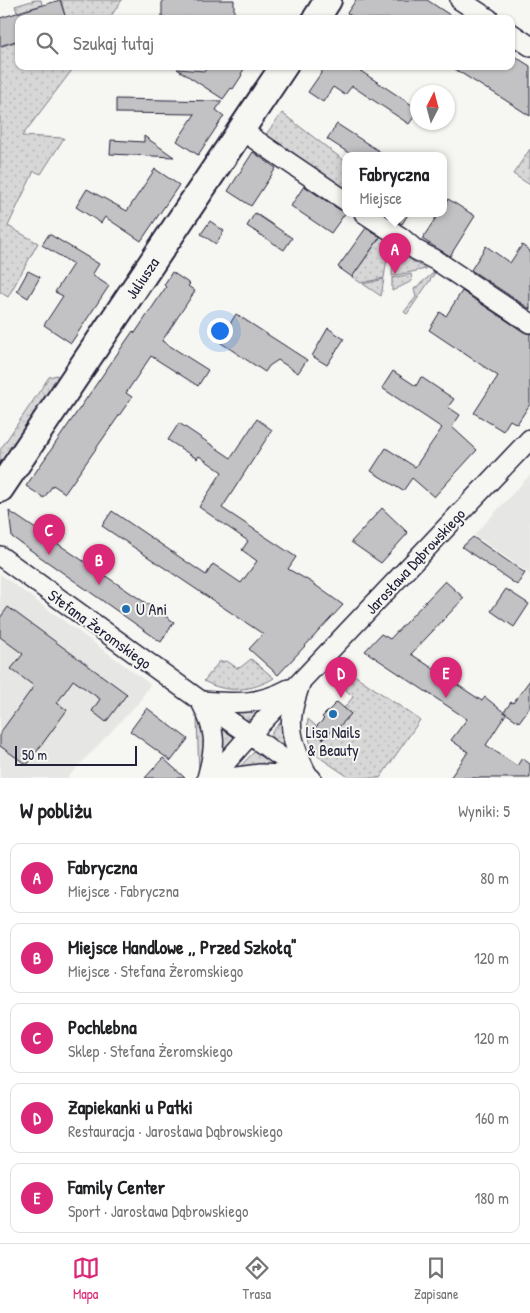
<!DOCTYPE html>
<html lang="pl">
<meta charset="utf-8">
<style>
:root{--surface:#fff;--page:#f6f6f6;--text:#202124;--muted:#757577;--line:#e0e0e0;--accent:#db2777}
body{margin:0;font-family:"Patrick Hand",sans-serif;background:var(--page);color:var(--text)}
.compass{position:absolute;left:410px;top:85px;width:45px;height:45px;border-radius:50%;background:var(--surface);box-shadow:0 1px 4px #0004;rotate:6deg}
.scale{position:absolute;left:15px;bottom:12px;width:122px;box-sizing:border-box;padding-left:5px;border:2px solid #22223b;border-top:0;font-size:14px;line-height:18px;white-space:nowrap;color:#22223b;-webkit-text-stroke:4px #f6f6f2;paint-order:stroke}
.you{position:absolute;left:219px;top:330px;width:18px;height:18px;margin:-12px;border:4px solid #fff;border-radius:50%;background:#1a73e8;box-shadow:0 0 0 8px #1a73e833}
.badge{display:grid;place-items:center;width:32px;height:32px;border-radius:50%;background:var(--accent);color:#fff;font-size:16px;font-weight:700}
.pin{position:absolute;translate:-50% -41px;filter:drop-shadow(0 1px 2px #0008)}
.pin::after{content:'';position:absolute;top:26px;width:18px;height:15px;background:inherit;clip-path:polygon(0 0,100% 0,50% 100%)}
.popup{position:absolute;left:342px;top:152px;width:105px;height:65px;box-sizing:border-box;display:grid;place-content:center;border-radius:10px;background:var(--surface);filter:drop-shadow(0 1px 4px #0005);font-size:16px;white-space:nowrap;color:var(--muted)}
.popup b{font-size:19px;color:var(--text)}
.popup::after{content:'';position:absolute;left:50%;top:100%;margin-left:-10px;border:10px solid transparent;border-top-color:var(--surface)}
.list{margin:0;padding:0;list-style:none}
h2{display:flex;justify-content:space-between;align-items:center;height:65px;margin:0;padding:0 20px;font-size:21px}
h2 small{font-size:16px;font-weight:400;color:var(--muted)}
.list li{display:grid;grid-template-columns:32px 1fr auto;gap:15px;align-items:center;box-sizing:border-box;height:70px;margin:0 10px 10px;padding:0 10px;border:1px solid var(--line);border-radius:10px}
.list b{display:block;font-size:19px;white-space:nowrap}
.list p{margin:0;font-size:16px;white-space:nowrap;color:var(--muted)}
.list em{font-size:16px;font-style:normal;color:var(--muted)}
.icon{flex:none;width:28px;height:28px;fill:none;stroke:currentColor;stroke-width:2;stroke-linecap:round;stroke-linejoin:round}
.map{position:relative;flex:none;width:530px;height:778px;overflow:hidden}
.search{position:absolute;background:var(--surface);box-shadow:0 1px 4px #0004;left:15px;right:15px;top:15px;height:55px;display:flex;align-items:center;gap:12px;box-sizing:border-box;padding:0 18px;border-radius:10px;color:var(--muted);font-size:19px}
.sheet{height:465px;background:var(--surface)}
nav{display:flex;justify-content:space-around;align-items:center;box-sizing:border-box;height:70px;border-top:1px solid var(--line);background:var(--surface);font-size:14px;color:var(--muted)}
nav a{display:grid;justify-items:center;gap:2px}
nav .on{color:var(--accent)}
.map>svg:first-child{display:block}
.built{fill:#e6e6e4}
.grass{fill:url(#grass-dots);stroke:#7c7c89}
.building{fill:#c2c2c4;stroke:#22223b}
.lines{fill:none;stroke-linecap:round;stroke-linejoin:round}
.street-casing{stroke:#22223b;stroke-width:22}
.secondary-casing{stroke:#22223b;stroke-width:30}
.street{stroke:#f6f6f2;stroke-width:19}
.secondary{stroke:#f6f6f2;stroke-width:26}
.poi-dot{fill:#1f6fb2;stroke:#f6f6f2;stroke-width:2}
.labels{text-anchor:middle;stroke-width:4;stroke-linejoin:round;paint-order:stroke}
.street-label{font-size:16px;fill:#22223b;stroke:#f6f6f2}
.poi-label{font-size:16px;fill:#22223b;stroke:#f6f6f2;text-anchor:start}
</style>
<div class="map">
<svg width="530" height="778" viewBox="0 0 530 778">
<defs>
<pattern id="grass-dots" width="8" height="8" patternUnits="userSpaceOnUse" patternTransform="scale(1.25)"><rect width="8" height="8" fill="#d7d7d7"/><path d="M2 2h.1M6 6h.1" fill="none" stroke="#b8b8b9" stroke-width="1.8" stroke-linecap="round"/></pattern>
</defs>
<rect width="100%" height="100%" fill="#f6f6f2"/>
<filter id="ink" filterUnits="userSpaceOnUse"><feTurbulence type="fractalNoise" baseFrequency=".02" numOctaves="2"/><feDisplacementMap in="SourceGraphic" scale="10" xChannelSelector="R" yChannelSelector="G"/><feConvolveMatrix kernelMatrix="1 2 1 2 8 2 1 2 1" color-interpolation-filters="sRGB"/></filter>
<g filter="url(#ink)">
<g class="built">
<polygon points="530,475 530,574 474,535"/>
<polygon points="0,574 150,684 140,701 67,778 0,778"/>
</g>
<g class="grass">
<polygon points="35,0 41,0 42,5 17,12 15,6"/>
<polygon points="61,0 122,0 109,19 66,19"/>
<polygon points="19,41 19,66 75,66 22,136 64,138 41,174 34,171 8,226 38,243 8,297 0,292 0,84 2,84 0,81 0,47"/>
<polygon points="282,113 346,162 346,193 264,137"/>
<polygon points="530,149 530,185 513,174"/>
<polygon points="363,220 390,238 384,278 361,283 352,277 380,238 360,224"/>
<polygon points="394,240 405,248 406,257 426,269 392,276"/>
<polygon points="437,270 407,314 404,312 416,297 414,289"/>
<polygon points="411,274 412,281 392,291 392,278"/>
<polygon points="384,279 381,296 363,284"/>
<polygon points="57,375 59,384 0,473 0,450 49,377"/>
<path d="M 251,659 L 274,678 C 253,691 226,694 204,681 L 219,662 L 227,661 L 237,668 L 241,667 Z"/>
<polygon points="347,670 420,720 380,778 350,778 316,755 312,749 307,730 308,719 317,727 314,730 323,739 334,728 336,730 351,714 344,708 353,697 346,690"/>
<polygon points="264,705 249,720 243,719 225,707"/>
<polygon points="200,715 207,748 199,773 197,719"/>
<polygon points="286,716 295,756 272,740 272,732"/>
<polygon points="218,721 235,733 236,737 223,752 223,740"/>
<polygon points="256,752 261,753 284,769 235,772 253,753"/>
</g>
<g class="building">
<polygon points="60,0 66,19 19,19 19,40 0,46 0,18"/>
<polygon points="162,0 234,0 234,19 200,19 200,17 162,18"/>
<polygon points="356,0 427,0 456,19 356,19 347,13"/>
<polygon points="511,54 530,66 530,116 488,89 488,90 450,66 511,66"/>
<polygon points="205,66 246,66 241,74 242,75 233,89 231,88 223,99 177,69 205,71"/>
<polygon points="326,66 353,66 418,109 418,111 409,124 352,86 345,95 333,87 323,102 308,92"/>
<polygon points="116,99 222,101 216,110 224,116 198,155 177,141 195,114 116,113"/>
<polygon points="337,124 385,155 352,155 327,139"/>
<polygon points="144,136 174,157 110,154 111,140 144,142"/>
<polygon points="253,152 276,168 251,206 228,191"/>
<polygon points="155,169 179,185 141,241 105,217 101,223 76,207 87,189 127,211"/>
<polygon points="304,186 340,210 346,212 331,233 291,206"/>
<polygon points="448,199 475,216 450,256 422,239 439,213 444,213 444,206"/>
<polygon points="255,213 292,238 284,250 247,226"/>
<polygon points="384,213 409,213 402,224"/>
<polygon points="210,221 224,231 216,244 201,234"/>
<polygon points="366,228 380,237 352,277 338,267"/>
<polygon points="49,234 99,264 92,275 109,286 71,343 44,325 63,296 55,292 73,264 42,245"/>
<polygon points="522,245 530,251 530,309 471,270 486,246 510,263"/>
<polygon points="28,271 40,277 28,298 17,291"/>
<polygon points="172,272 190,284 188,286 195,291 162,341 208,370 198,386 151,356 126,393 132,397 65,493 53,485 44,498 26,486 133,331 135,333 166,287 164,285"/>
<polygon points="462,291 524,332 530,334 530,404 517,424 510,420 503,431 474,413 498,376 429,330 440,312 446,316"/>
<polygon points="236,314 307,360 298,373 278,360 269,366 265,372 212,337 221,323 228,327"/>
<polygon points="328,328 344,339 327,365 312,356"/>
<polygon points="393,371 416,386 421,377 454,399 448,407 460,415 452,427 477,450 434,497 412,478 403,491 371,471 386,448 415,467 442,428 382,388"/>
<polygon points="257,419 272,430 222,508 296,557 288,569 311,582 343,605 278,675 249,649 263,634 102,526 112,511 206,575 213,564 241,583 257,561 242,550 248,541 199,507 222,472 199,456 197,459 168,440 179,423 231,458"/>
<polygon points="382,508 408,533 381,563 351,542"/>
<polygon points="9,511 174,622 161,642 12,537"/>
<polygon points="473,537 525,573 517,585 462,547"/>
<polygon points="445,581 464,598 411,654 482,701 485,697 506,714 486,745 517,766 522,758 530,764 530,778 450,778 468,752 451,740 467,719 365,651 381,634 390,639"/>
<polygon points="506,589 529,604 514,627 491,611"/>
<polygon points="8,607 127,694 106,722 92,711 100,699 73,680 57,703 67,710 27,765 0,746 0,733 34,686 11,669 23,654 0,637 0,618"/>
<polygon points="530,680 530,707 519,722 504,712 511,702 513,703"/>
<polygon points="337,702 351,714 336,730 334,728 323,739 313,730 324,719 322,717"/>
<polygon points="147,708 188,739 171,761 130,731"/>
<polygon points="163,758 185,778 145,778"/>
</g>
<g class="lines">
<g class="street-casing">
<g id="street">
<polyline points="460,0 489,19"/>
<polyline points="511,33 530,46"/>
<polyline points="241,130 346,201"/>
<polyline points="364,213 402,238 416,250 437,261 530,323"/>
<polyline points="0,556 201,701 311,778"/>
<path d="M 201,701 C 235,703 257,706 289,689"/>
<path d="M 201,702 C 217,732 216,746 207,778"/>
<polyline points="212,778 250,735 530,439"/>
<path d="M 229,778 L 260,774 L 308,776 C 299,759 289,734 292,715 C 293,704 297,694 300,684"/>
</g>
</g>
<g class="secondary-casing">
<g id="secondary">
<polyline points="316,19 328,0"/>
<polyline points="0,489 284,66"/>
</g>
</g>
<use href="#street" class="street"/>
<use href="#secondary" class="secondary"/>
</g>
</g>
<g class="poi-dot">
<circle cx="126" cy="609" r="5"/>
<circle cx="333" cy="714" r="5"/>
</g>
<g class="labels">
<g class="street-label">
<text transform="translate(142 278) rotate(-56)" y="6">Juliusza</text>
<text transform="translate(415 561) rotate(-47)" y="6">Jarosława Dąbrowskiego</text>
<text transform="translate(100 629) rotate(36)" y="6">Stefana Żeromskiego</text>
</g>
<g class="poi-label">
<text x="136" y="615">U Ani</text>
<text x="333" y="738" text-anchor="middle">Lisa Nails<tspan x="333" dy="18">&amp; Beauty</tspan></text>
</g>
</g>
</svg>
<svg class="compass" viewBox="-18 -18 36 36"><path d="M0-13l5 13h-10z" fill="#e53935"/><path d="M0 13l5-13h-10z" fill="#757577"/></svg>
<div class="scale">50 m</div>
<div class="you"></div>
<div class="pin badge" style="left:395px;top:274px">A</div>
<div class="popup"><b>Fabryczna</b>Miejsce</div>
<div class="pin badge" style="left:99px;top:585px">B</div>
<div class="pin badge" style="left:49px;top:555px">C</div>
<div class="pin badge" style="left:341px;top:698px">D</div>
<div class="pin badge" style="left:446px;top:698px">E</div>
<div class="search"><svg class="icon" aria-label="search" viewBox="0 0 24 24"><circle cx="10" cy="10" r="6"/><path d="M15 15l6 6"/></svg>Szukaj tutaj</div>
</div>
<section class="sheet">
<h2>W pobliżu<small>Wyniki: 5</small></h2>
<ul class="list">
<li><span class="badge">A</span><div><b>Fabryczna</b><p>Miejsce · Fabryczna</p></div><em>80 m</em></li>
<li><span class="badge">B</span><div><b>Miejsce Handlowe ,, Przed Szkołą&quot;</b><p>Miejsce · Stefana Żeromskiego</p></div><em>120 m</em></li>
<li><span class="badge">C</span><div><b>Pochlebna</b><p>Sklep · Stefana Żeromskiego</p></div><em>120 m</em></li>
<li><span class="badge">D</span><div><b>Zapiekanki u Patki</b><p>Restauracja · Jarosława Dąbrowskiego</p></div><em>160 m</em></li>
<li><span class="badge">E</span><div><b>Family Center</b><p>Sport · Jarosława Dąbrowskiego</p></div><em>180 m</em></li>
</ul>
</section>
<nav>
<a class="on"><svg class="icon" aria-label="map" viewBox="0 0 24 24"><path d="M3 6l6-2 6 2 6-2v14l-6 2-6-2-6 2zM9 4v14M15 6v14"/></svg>Mapa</a>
<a><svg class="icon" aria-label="directions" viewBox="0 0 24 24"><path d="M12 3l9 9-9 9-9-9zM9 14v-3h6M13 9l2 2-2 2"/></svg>Trasa</a>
<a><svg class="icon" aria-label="saved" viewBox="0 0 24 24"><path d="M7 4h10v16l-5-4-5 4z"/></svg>Zapisane</a>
</nav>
